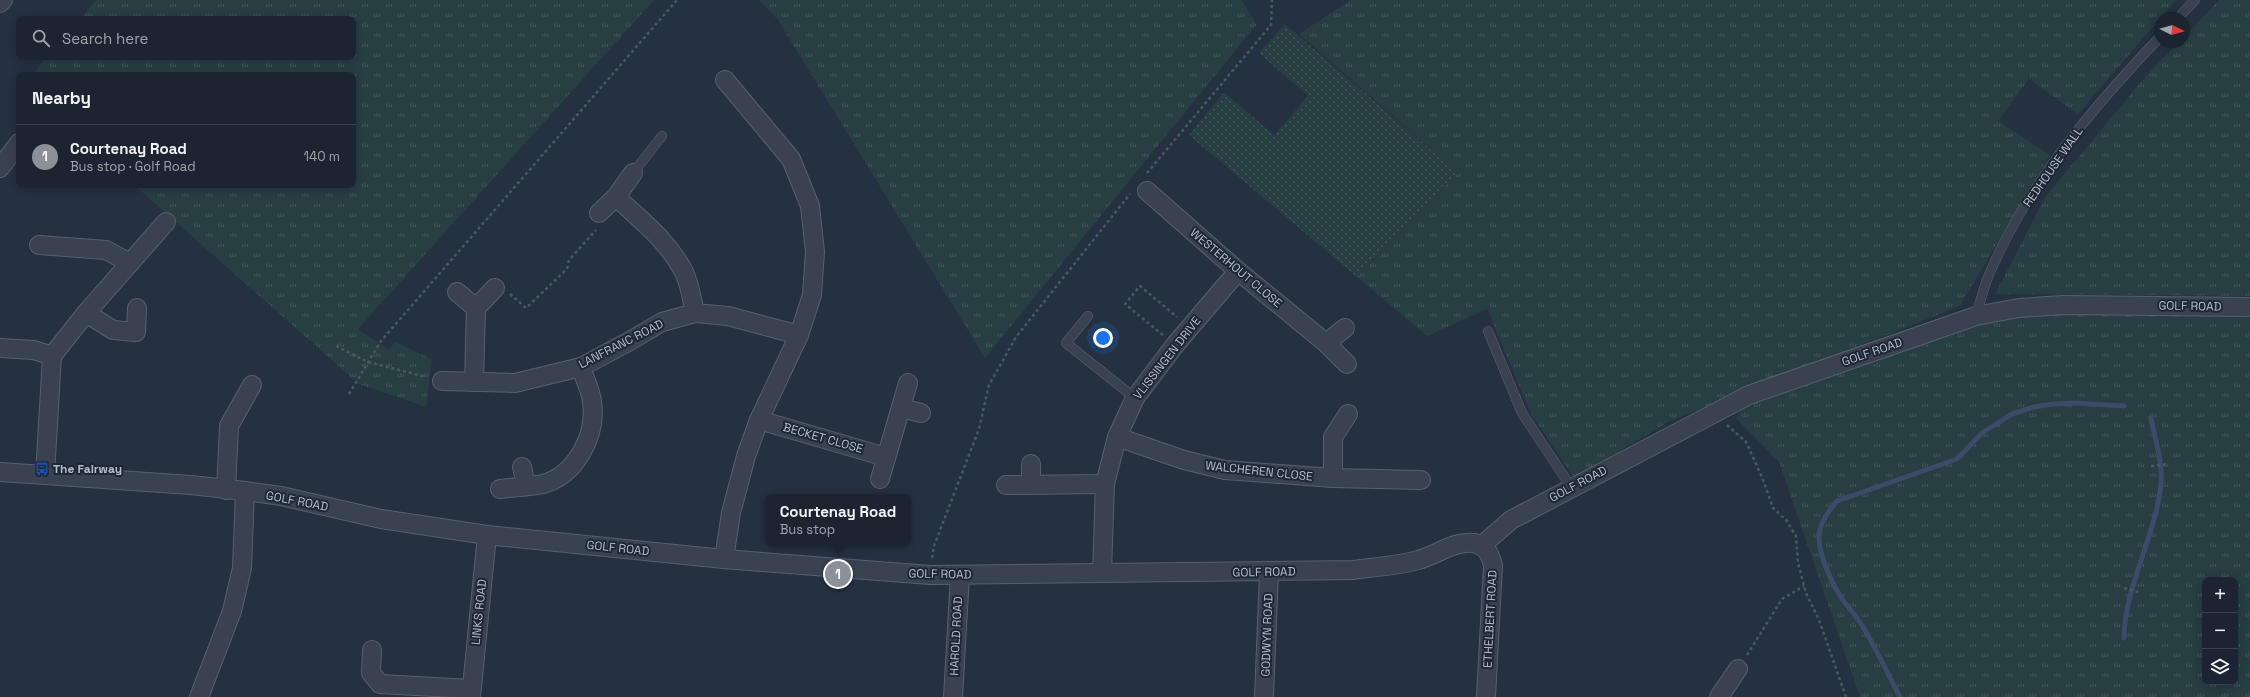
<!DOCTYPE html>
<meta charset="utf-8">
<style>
:root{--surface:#1c2431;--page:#252c39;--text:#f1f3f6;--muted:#a0a4ab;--line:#3a414d;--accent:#8c9099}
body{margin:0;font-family:"Space Grotesk",sans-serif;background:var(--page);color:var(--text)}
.controls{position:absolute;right:12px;bottom:12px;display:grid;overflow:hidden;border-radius:8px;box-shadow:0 2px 10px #0003}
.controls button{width:36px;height:36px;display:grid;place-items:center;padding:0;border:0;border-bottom:1px solid var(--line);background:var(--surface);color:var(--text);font:20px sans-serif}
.compass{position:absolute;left:2154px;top:12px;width:36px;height:36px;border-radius:50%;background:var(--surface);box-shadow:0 2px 10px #0003;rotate:96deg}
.you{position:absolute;left:1103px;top:338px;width:14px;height:14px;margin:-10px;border:3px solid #fff;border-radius:50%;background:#1a73e8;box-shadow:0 0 0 6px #1a73e833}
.badge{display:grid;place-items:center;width:26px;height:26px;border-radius:50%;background:var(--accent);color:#fff;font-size:13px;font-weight:700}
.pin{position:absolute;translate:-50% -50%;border:2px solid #fff;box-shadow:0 1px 4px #0006}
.popup{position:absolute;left:765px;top:494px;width:146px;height:52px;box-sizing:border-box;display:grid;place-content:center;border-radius:8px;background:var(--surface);filter:drop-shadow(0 1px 3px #0005);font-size:13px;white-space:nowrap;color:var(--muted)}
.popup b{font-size:15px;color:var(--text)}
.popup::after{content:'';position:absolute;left:50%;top:100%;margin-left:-8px;border:8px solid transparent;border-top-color:var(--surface)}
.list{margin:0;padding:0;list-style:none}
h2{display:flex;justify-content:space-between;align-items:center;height:52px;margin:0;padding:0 16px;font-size:17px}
h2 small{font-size:13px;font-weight:400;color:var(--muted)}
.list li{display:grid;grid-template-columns:26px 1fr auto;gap:12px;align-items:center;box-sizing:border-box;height:64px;padding:0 16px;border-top:1px solid var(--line)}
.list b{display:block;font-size:15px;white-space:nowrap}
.list p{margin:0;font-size:13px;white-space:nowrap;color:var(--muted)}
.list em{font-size:13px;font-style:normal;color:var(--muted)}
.icon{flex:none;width:22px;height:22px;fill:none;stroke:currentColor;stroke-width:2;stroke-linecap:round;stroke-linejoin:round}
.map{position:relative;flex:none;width:2250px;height:697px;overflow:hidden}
.search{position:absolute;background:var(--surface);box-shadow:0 2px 10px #0003;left:16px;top:16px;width:340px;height:44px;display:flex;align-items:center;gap:10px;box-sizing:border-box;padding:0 14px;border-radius:8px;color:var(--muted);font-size:15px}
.panel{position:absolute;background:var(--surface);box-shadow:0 2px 10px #0003;left:16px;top:72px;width:340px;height:116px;border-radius:8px}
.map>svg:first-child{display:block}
.grass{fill:url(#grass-tufts);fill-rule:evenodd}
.garden{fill:url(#garden-dots)}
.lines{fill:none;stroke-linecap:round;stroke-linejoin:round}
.stream{stroke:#3b4c6a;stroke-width:5}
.lane-casing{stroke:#57606e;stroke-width:10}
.street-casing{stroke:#57606e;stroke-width:20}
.path{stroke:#465b5f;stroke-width:2.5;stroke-dasharray:3 3;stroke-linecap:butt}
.lane{stroke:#3a4251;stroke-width:9}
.street{stroke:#3a4251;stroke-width:18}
.labels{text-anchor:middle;stroke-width:4;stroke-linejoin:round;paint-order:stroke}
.street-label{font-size:12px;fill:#b6bdcb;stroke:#1e2736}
.poi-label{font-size:12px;font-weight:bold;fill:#b6bdcb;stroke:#1e2736;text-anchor:start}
</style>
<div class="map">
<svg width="2250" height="697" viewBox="0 0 2250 697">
<defs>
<pattern id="grass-tufts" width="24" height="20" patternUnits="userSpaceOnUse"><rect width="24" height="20" fill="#273e42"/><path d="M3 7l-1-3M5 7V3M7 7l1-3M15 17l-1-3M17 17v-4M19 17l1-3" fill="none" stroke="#44585c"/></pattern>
<pattern id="garden-dots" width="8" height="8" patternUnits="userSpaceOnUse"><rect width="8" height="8" fill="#273e42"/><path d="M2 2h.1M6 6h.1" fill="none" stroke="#44585c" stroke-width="1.8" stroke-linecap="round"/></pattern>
</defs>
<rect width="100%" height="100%" fill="#253041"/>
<g class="grass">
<polygon points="96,0 654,0 358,329 389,350 395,342 432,359 426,407 359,384 134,185 353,185 353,75 32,75 47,57 353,57 353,19 80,19"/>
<polygon points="759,0 1241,0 1257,24 985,358 778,20"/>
<polygon points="1347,0 2176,0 2078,114 2029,79 1998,121 2050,155 1960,306 1670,421 1574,478 1531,414 1487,309 1427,336 1357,277 1458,173 1299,34 1348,2"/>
<polygon points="2219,0 2250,0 2250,296 1995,294 2046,196 2145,77 2179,42 2184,42 2184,37"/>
<path d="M 2023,312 L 2250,312 L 2250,697 L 1860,697 L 1779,462 L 1736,418 L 1741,409 L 1764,396 L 1994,317 ZM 2205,580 L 2235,580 L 2235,682 L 2205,682 Z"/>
</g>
<polygon class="garden" points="1285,24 1458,173 1357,277 1189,135 1224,92 1274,135 1308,96 1259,53"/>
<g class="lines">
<g class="stream">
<path d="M 2124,638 C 2124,589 2156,535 2161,484 C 2163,461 2155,441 2151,418"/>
<path d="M 1900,697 C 1888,674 1877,650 1863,627 C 1858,618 1851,611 1845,603 C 1834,589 1819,556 1819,538 C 1819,524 1828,511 1837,501 L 1957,459 L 1982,433 L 2012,414 L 2034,407 L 2053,404 L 2076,403 L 2124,406"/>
</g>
<g class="lane-casing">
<g id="lane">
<polyline points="2178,18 2195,0"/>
<polyline points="633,173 662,136"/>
<polyline points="1088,316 1066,343 1135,398"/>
<path d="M 1976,316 C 1981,301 1984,284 1991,270 C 2030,181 2094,106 2160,37"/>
<polyline points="1488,331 1522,413 1571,487"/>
</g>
</g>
<g class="street-casing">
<g id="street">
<polyline points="0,3 3,0"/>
<polyline points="0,168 19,143"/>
<polyline points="1147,191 1238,271 1326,343 1347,364"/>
<path d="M 616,197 C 641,220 668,241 684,272 C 690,284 692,300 695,313"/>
<polyline points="599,213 616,197 633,173"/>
<polyline points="39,245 106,250 130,263"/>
<polyline points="457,292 476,308 474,382"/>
<polyline points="476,308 495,288"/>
<polyline points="86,313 113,330 136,332 137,308"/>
<polyline points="1326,343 1345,328"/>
<polyline points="0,348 34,350 52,356"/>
<polyline points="442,381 515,383 581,367 628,342 662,322 695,313 728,316 799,335"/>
<polyline points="901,408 921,413"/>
<polyline points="759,420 886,457"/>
<polyline points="1117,437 1184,460 1225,470 1333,478 1421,480"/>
<polyline points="522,467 526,486"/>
<path d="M 0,472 L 191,485 L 245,491 L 281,496 L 381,519 L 487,535 L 724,559 L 930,575 L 1353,570 C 1374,567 1397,566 1418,560 C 1435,556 1455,540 1474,543 C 1486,545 1490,554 1493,565 L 1486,697"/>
<polyline points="45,475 52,356 86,313 166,222"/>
<polyline points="1333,478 1333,437 1348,414"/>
<polyline points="880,479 908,383"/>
<polyline points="1006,485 1105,484"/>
<polyline points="1031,485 1031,464"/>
<path d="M 500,489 C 514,487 529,487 543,484 C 576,475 597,435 592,402 C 591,390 584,378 581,367"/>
<polyline points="226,490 229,426 252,385"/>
<polyline points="1481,546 1511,520 1749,395 1976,316 2019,308 2063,305 2250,307"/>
<polyline points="724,559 731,513 746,456 759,420 799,335 812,295 815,252 810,206 791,159 725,80"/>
<polyline points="1102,573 1105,484 1117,437 1135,398 1175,345 1238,271"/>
<polyline points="372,650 371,673 380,684 471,689"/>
<polyline points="199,697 232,611 242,568 245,491"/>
<polyline points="471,697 487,535"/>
<polyline points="953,697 960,575"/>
<polyline points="1264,697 1269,572"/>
<polyline points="1719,697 1738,669"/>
</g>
</g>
<g class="path">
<polyline points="1147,173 1271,25 1272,0"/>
<polyline points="510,294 526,308 567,269 569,260 596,230"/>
<polyline points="1163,335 1125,304 1140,286 1177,317"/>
<polyline points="336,346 368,362 426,377"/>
<polyline points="349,394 381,341 677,0"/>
<polyline points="1727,425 1746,442 1762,477 1773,508 1786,520 1796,536 1798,563 1806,593 1819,620 1846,697"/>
<polyline points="2151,466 2169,464"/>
<polyline points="932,558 934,546 979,429 989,385 1016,337 1130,194"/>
<polyline points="2124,588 2141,593"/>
<polyline points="1747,655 1782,599 1804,586"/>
</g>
<use href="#lane" class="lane"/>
<use href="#street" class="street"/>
</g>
<defs>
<g id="bus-bare" transform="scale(1.08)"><path d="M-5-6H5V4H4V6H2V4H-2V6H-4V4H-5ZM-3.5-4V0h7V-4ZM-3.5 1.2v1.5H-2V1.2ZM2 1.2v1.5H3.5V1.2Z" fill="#1a4fb4" stroke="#1e2736" stroke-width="2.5" paint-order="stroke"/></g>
</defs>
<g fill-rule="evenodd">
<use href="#bus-bare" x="42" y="469"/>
</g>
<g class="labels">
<g class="street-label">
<text transform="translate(2053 167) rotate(-55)" y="4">REDHOUSE WALL</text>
<text transform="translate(1236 268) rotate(40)" y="4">WESTERHOUT CLOSE</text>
<text transform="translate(2190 306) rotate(1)" y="4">GOLF ROAD</text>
<text transform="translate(621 344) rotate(-27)" y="4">LANFRANC ROAD</text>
<text transform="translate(1872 352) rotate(-19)" y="4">GOLF ROAD</text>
<text transform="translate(1167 358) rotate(-52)" y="4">VLISSINGEN DRIVE</text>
<text transform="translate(823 438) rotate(16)" y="4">BECKET CLOSE</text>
<text transform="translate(1259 471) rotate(6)" y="4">WALCHEREN CLOSE</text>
<text transform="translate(1578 484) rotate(-28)" y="4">GOLF ROAD</text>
<text transform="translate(297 501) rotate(11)" y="4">GOLF ROAD</text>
<text transform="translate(618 548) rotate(6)" y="4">GOLF ROAD</text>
<text transform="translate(1264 572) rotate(-1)" y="4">GOLF ROAD</text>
<text transform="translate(940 574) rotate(1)" y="4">GOLF ROAD</text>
<text transform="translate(479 612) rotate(-84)" y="4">LINKS ROAD</text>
<text transform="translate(1490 619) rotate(-87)" y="4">ETHELBERT ROAD</text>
<text transform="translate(1267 635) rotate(-88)" y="4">GODWYN ROAD</text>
<text transform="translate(956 636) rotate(-87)" y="4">HAROLD ROAD</text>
</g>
<g class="poi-label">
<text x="53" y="473">The Fairway</text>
</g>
</g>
</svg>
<div class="controls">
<button>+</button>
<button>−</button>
<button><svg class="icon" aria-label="layers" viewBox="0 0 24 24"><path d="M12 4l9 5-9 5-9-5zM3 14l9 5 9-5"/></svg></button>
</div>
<svg class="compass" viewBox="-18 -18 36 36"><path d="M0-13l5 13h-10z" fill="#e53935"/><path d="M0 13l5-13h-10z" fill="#a0a4ab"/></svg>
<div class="you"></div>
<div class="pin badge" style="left:838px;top:574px">1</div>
<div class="popup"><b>Courtenay Road</b>Bus stop</div>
<div class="search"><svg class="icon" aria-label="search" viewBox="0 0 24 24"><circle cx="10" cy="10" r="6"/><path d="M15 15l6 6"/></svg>Search here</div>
<section class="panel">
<h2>Nearby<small></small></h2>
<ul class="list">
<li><span class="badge">1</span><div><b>Courtenay Road</b><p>Bus stop · Golf Road</p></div><em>140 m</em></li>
</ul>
</section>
</div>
